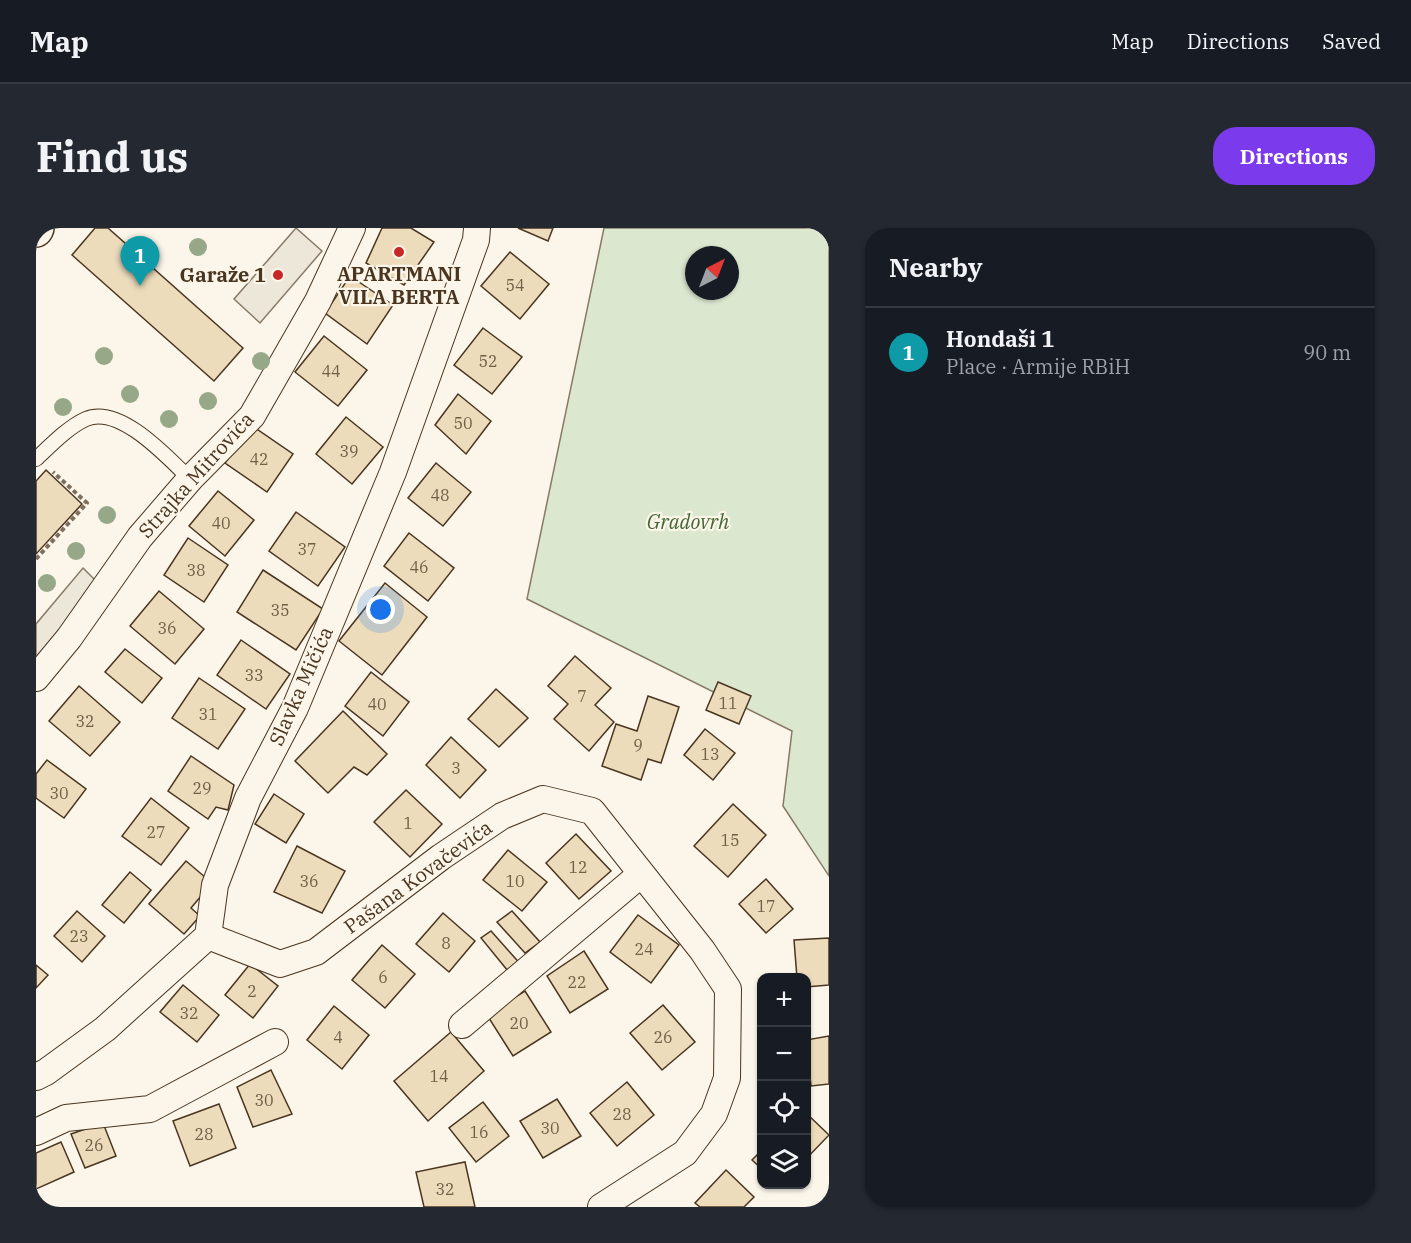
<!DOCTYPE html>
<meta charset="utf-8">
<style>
:root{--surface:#171b24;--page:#242831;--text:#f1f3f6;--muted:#9ea1a6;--line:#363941;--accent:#7c3aed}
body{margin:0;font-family:"IBM Plex Serif",serif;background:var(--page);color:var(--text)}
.controls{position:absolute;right:18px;bottom:18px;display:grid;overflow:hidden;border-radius:12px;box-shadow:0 2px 4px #0004}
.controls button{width:54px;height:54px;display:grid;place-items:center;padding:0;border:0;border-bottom:2px solid var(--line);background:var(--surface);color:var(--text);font:30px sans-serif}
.compass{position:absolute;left:649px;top:18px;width:54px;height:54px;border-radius:50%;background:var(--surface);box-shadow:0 2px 4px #0004;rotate:42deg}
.you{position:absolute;left:345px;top:382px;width:21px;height:21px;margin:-15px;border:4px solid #fff;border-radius:50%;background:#1a73e8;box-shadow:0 0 0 9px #1a73e833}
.badge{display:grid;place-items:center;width:39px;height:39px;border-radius:50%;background:var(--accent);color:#fff;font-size:20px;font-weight:700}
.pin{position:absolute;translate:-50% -50px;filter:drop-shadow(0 2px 3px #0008)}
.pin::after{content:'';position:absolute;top:32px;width:21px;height:18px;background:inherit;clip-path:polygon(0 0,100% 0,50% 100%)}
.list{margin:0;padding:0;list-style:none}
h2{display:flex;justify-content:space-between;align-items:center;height:78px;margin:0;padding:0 24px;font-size:26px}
h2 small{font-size:20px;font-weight:400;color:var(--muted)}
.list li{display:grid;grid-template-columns:39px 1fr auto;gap:18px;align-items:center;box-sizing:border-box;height:90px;padding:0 24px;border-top:2px solid var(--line)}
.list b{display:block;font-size:22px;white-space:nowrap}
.list p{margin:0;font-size:20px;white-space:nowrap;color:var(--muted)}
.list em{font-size:20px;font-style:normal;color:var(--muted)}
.icon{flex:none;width:33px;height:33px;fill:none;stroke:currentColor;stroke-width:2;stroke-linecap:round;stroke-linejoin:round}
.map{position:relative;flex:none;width:793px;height:979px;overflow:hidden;border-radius:24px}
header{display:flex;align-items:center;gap:36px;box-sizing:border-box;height:84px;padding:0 30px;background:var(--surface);border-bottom:2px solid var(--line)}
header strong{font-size:28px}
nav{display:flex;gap:33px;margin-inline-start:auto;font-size:21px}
.intro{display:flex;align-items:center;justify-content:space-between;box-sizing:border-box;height:144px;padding:0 36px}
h1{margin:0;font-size:42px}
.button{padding:15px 27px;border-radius:24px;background:var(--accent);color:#fff;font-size:21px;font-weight:700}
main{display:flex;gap:36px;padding:0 36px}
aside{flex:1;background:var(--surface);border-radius:24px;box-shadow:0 2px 4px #0004}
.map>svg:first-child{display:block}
.green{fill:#dce7d0;stroke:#887966;stroke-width:1.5;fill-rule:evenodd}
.parking{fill:#ede7d9;stroke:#887966;stroke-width:1.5}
.building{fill:#ecdcbc;stroke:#4a3520;stroke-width:1.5}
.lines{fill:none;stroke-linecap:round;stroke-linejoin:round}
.lane-casing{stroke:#4a3520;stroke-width:16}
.street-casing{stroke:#4a3520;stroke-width:28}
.secondary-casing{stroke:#4a3520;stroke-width:36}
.path{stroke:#7f6f5c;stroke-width:4;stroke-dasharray:4.5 3;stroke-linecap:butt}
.lane{stroke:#fbf6e9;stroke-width:14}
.street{stroke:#fbf6e9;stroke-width:26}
.secondary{stroke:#fbf6e9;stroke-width:33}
.tree{fill:#96a887}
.poi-dot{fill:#c62828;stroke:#fbf6e9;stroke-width:2}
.labels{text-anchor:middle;stroke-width:4.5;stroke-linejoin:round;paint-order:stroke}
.number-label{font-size:16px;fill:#725f47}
.poi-label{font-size:20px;font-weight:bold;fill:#4a3520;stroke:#fbf6e9}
.street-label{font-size:20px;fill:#4a3520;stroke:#fbf6e9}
.park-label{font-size:20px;font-style:italic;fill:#436837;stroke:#fbf6e9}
</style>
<header>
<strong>Map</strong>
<nav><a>Map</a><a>Directions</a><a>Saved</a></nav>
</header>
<div class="intro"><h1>Find us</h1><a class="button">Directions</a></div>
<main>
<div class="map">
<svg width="793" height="979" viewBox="0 0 793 979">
<rect width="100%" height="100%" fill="#fbf6e9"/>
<path class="green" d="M 568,0 L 793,0 L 793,648 L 747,578 L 756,503 L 491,371 ZM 658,27 L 694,27 L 694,63 L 658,63 Z"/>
<g class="parking">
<polygon points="260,0 286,23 224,95 198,71"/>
<polygon points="47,340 63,356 0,429 0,396"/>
</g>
<g class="building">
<polygon points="59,0 72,0 207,120 178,153 36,27"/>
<polygon points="346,0 375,0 398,14 368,57 330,35"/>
<polygon points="482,0 517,0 512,13"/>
<polygon points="474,24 513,56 484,91 445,58"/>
<polygon points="314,48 357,77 331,116 289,85"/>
<polygon points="447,100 486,129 456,166 418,137"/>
<polygon points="288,108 331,142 302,178 259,144"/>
<polygon points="422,166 455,193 430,226 399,197"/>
<polygon points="310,189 347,219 316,256 280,226"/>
<polygon points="215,197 257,226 231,264 189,235"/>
<polygon points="400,235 435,264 407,298 372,270"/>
<polygon points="10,242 46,276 0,326 0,253"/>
<polygon points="182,263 218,292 189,328 153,298"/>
<polygon points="260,284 309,319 282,358 233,323"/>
<polygon points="373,305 418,340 392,373 348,338"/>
<polygon points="152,310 192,337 168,374 128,347"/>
<polygon points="227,342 287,381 260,422 201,384"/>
<polygon points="349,355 391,389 346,447 303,413"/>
<polygon points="123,363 168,401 139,436 94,398"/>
<polygon points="205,412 254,446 230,481 181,447"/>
<polygon points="89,421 126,450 106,475 69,444"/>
<polygon points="539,428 575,460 559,477 578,494 553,523 518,491 532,476 512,458"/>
<polygon points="335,444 373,474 347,508 309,478"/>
<polygon points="163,450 209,481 182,521 136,490"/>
<polygon points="682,454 715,468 703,496 670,482"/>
<polygon points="43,458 84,494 54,528 13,493"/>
<polygon points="460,461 492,490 463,519 432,491"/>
<polygon points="612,468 643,479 625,535 612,531 605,552 566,538 580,496 601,503"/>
<polygon points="307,483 351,526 331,547 318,539 292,565 259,533"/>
<polygon points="669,501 699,525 677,552 648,527"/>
<polygon points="415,509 450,542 424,570 390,537"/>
<polygon points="155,528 198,557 192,582 180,579 172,591 132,563"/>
<polygon points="11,532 50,561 28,590 0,570 0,546"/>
<polygon points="370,562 406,596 374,629 338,594"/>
<polygon points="238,566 268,586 250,615 219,596"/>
<polygon points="115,570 153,600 125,637 86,608"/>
<polygon points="697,576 730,607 692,649 658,618"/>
<polygon points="540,606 575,643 543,671 510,635"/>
<polygon points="261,618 309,643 286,685 238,664"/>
<polygon points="472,622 511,654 486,683 447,652"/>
<polygon points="150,633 176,655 155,680 164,688 148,706 113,676"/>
<polygon points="94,644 115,662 88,695 66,677"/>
<polygon points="730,651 757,681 730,705 703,676"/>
<polygon points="41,683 69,708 46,734 18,708"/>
<polygon points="476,683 504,714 489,725 461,694"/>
<polygon points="407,685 439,713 413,744 380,716"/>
<polygon points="602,687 643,717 615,755 574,724"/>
<polygon points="455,703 487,739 476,748 445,710"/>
<polygon points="793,710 793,757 770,759 770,750 761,750 758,712"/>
<polygon points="346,717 379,746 349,780 316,752"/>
<polygon points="548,723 572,761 534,785 511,748"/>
<polygon points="214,736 242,758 217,790 189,767"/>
<polygon points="0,737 12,747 0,760"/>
<polygon points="147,757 183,787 161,814 124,784"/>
<polygon points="489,763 515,804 477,828 451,787"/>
<polygon points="627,777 659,814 626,842 594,805"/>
<polygon points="298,778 333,807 306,841 271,812"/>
<polygon points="415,804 448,843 392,893 358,853"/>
<polygon points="793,808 793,856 775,858 770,812"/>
<polygon points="235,842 256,886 217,899 201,859"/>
<polygon points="591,854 618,887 581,918 554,885"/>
<polygon points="521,871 545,908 507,930 484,893"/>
<polygon points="447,874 473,908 440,934 413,900"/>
<polygon points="183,876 200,920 154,938 137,893"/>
<polygon points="770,885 793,907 770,931"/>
<polygon points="67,895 80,928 49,940 35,906"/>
<polygon points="25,914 38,944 0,961 0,925"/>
<polygon points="726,922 726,941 716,932"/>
<polygon points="429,934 439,979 388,979 380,944"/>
<polygon points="690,942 718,969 708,979 664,979 659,975"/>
</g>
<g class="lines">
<g class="lane-casing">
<path id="lane" d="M 0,231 C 14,218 32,199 50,191 C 84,176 133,231 154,251"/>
</g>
<g class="street-casing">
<g id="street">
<polyline points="0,450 33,410 104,309 154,251 216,188 282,73 316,0"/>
<polyline points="172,708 244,736 280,724 405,629 466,588 507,571 556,583 666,722 692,761 691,850 678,886 649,925 565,979"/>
<polyline points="426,797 604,647"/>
<polyline points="0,849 10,844 69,801 172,708 179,657 212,570 259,480 357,244 440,12 441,0"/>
<polyline points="0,904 30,890 114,881 239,814"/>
</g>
</g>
<g class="secondary-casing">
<polyline id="secondary" points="0,2 1,0"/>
</g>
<polyline class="path" points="0,331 51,275 17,244"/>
<use href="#lane" class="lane"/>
<use href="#street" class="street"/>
<use href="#secondary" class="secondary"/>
</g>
<g class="tree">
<circle cx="162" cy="19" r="9"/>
<circle cx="68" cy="128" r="9"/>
<circle cx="225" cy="133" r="9"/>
<circle cx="94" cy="166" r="9"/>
<circle cx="172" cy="173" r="9"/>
<circle cx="27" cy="179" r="9"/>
<circle cx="133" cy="191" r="9"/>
<circle cx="71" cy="287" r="9"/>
<circle cx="40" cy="323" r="9"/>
<circle cx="11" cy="355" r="9"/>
</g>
<g class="poi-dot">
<circle cx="363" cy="24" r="6"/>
<circle cx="242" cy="47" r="6"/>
</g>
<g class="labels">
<g class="number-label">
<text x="479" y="63">54</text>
<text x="452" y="139">52</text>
<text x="295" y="149">44</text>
<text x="427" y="201">50</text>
<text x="313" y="229">39</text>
<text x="223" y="237">42</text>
<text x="404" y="273">48</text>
<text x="185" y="301">40</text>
<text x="271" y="327">37</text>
<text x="383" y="345">46</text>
<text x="160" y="348">38</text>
<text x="244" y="388">35</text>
<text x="131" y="406">36</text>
<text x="218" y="453">33</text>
<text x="546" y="474">7</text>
<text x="692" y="481">11</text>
<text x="341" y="482">40</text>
<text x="172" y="492">31</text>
<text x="49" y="499">32</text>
<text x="602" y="523">9</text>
<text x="674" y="532">13</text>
<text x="420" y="546">3</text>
<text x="166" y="566">29</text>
<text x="23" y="571">30</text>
<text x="372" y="601">1</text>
<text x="120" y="610">27</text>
<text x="694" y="618">15</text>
<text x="542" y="645">12</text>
<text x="273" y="659">36</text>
<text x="479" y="659">10</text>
<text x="730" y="684">17</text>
<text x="43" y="714">23</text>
<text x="410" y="721">8</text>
<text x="608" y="727">24</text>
<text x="347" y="755">6</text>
<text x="541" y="760">22</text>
<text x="216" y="769">2</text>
<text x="153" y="791">32</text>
<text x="483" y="801">20</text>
<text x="302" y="815">4</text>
<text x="627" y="815">26</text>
<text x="403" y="854">14</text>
<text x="228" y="878">30</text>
<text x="586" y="892">28</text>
<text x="514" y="906">30</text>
<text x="443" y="910">16</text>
<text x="168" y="912">28</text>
<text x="58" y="923">26</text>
<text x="409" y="967">32</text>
</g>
<g class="poi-label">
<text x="363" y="53">APARTMANI<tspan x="363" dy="23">VILA BERTA</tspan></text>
<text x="230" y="54" text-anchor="end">Garaže 1</text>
</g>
<g class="street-label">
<text transform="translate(160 247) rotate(-48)" y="7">Strajka Mitrovića</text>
<text transform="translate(265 458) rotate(-66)" y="7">Slavka Mičića</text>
<text transform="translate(382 649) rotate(-36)" y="7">Pašana Kovačevića</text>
</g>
<g class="park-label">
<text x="652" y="301">Gradovrh</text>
</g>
</g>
</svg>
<div class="controls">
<button>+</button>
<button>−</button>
<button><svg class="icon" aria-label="locate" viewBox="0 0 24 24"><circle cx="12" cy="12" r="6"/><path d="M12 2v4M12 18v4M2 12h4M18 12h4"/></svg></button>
<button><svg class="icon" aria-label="layers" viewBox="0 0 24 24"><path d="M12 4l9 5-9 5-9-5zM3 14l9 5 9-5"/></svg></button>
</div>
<svg class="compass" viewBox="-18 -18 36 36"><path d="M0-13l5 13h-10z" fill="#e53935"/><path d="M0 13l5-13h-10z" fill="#9ea1a6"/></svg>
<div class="you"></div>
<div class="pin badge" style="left:104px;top:58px;background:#0f9aa8">1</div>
</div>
<aside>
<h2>Nearby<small></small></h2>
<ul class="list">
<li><span class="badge" style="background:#0f9aa8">1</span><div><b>Hondaši 1</b><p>Place · Armije RBiH</p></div><em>90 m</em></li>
</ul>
</aside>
</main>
